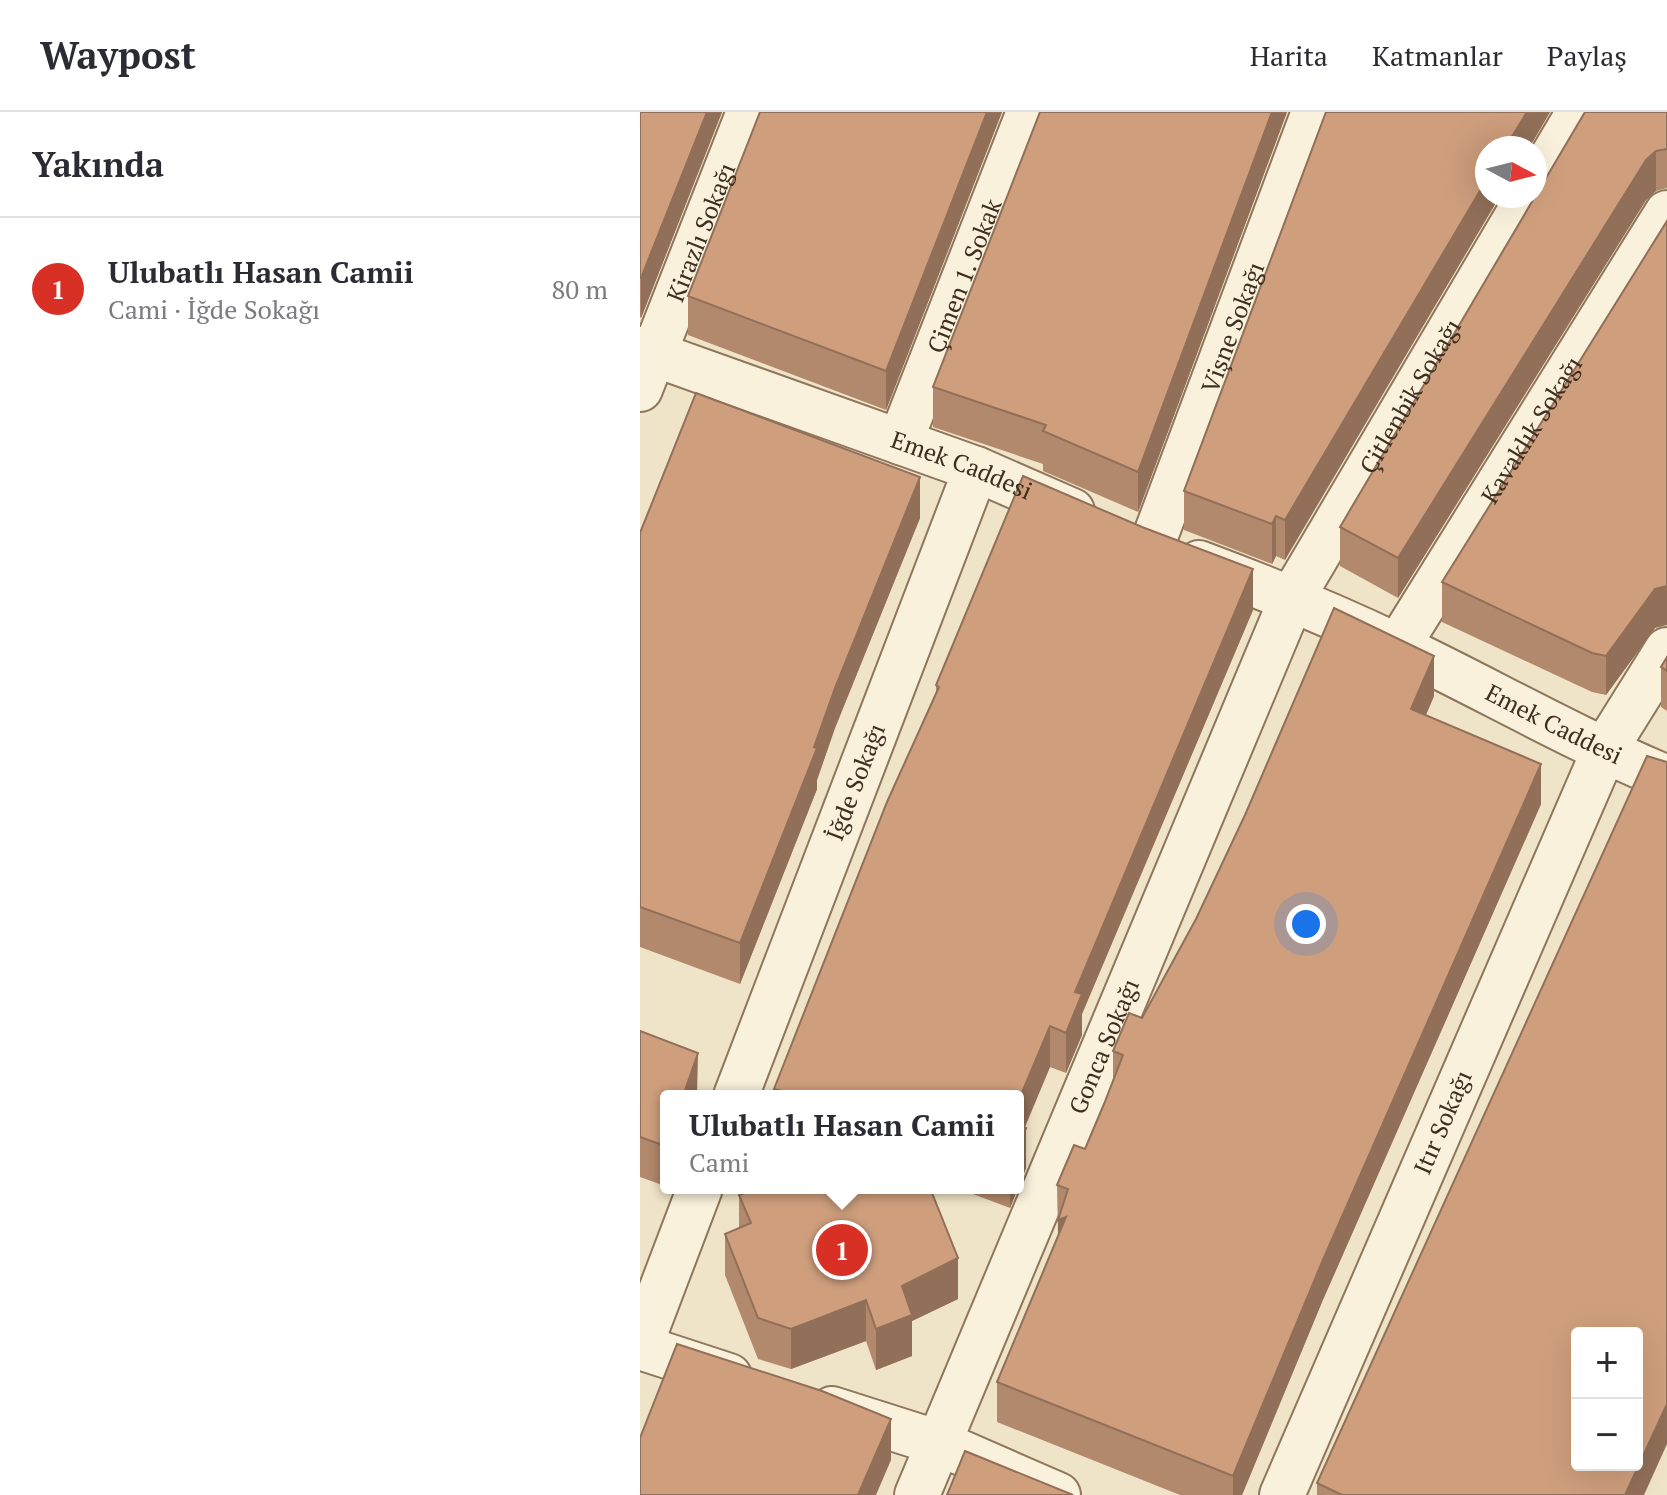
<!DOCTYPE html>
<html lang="tr">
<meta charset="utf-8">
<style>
:root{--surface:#fff;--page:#f7f7f7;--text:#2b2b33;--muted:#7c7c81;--line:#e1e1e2;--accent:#d93025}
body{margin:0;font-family:"PT Serif",serif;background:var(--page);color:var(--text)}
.controls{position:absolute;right:24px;bottom:24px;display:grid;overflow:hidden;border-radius:8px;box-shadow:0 8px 32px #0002}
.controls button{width:72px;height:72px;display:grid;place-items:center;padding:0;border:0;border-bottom:2px solid var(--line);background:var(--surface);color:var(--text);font:40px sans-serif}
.compass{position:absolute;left:835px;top:24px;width:72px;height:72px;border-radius:50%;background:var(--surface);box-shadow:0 8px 32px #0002;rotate:97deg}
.you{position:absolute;left:666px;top:812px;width:28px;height:28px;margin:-20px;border:6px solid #fff;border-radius:50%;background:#1a73e8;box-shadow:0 0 0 12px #1a73e833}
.badge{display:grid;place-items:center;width:52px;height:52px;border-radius:50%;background:var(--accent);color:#fff;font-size:26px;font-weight:700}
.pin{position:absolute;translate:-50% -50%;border:4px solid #fff;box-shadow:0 2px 8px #0006}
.popup{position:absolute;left:20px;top:978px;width:364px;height:104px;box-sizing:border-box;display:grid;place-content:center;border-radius:8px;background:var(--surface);filter:drop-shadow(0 2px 6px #0005);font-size:26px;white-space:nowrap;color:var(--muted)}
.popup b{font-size:30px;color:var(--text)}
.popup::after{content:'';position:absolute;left:50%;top:100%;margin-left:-16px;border:16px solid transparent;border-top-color:var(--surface)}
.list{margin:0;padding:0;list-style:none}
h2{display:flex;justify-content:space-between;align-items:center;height:104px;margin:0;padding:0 32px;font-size:34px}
h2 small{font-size:26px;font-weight:400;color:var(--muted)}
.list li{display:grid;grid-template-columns:52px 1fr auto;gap:24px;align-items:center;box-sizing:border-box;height:144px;padding:0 32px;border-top:2px solid var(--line)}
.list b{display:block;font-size:30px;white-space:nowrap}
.list p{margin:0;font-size:26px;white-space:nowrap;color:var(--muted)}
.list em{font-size:26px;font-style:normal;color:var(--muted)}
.map{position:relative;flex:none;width:1027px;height:1383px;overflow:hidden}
header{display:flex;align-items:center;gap:48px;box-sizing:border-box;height:112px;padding:0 40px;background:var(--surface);border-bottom:2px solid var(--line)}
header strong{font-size:38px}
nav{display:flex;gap:44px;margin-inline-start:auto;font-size:28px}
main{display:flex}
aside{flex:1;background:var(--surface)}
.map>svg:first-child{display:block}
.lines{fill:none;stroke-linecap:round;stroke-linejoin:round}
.minor-casing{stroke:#8d765c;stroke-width:48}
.minor{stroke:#faf1dc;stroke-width:44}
.wall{fill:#b2896c}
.shaded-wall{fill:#916f58}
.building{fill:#cf9f7d;stroke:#916f58;stroke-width:2;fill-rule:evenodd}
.labels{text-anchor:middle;stroke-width:7;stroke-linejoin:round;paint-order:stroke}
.street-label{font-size:24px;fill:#3d2e20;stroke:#f7eed8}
</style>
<header>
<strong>Waypost</strong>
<nav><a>Harita</a><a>Katmanlar</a><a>Paylaş</a></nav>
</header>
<main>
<aside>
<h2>Yakında<small></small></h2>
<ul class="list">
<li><span class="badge">1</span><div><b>Ulubatlı Hasan Camii</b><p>Cami · İğde Sokağı</p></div><em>80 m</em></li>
</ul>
</aside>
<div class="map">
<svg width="1027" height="1383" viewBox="0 0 1027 1383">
<rect width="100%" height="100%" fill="#f0e4c8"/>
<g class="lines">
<g class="minor-casing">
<g id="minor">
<polyline points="895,74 939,0"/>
<path id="s1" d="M 0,237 L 336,357 L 432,399"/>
<path id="s2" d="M 0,277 L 109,0"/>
<path id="s3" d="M 260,330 L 389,0"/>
<path id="s4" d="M 512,433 L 674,0"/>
<path id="s5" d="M 559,451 C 626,476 692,503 757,534 C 847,577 934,627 1027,666"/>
<path id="s6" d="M 758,534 L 1027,101"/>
<path id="s7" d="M 96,984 L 336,357"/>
<polyline points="0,1234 60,1076"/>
<polyline points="0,1235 89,1264"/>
<polyline points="192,1297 299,1331 418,1383"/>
<path id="s8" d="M 277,1383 L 652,486 L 889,84"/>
<path id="s9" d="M 642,1383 L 964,639 L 1027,538"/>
</g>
</g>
<use href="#minor" class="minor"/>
</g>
<g class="wall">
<polygon points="0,0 82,0 1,206 0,205"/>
<polygon points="362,0 246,298 48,223 48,184"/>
<polygon points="647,0 498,400 403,359 403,352 293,315 293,275"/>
<polygon points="686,0 910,0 889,36 847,36 645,448 636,444 632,452 544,418 544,379"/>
<polygon points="1027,0 1027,76 1016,79 1006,88 758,486 700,454 700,415"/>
<polygon points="280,406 195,616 177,668 177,677 100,872 0,835 0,421"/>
<polygon points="802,470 1015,516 966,583 952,580 802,510"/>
<polygon points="613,498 442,902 442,923 426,961 410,955 385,1015 386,1056 370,1096 317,1076 378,1076 378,984 134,984 134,977 296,581 296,573"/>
<polygon points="1027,545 1027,599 1021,595 1021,555"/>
<polygon points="794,584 786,603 901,692 682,1190 602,1383 540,1383 357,1310 357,1270 418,1124 417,1073 445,1037 473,970 473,939"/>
<polygon points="0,919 58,982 57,984 26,984 25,1074 0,1065"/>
<polygon points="99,1083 318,1187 272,1209 272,1244 236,1258 226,1229 151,1257 118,1247 85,1163 85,1122 99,1116"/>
<polygon points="677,1371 1004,1383 677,1383"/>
</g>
<g class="shaded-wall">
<polygon points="67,0 82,0 1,206 1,166"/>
<polygon points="347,0 362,0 246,298 246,259"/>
<polygon points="632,0 647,0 498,400 498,360"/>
<polygon points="887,0 910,0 889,36 865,36"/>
<polygon points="1016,39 1016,79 1006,88 758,486 758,446 1006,48"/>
<polygon points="847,67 847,84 860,84 645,448 645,408"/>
<polygon points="280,365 280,406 195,616 177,668 177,677 100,872 100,831 174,635 195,576"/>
<polygon points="636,404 636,444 632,452 632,412"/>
<polygon points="613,457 613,498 442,902 442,923 426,961 426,921 435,880"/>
<polygon points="1027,474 1027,513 1015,516 966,583 966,544 1015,477"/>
<polygon points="794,544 794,584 771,637 771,597"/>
<polygon points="901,652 901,692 682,1190 602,1383 593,1383 593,1364 682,1150"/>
<polygon points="410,914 410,955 378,1031 378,990"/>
<polygon points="58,941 57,984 43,984"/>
<polygon points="386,1016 386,1056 370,1096 370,1076 378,1076 378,1036"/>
<polygon points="26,1030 26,1071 25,1074 25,1034"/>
<polygon points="426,1105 418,1148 418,1108"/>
<polygon points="318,1146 318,1187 272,1209 272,1244 236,1258 236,1217 262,1174"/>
<polygon points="226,1188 226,1229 151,1257 151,1217"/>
<polygon points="1027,1292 1027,1332 1004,1383 985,1383"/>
<polygon points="251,1307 251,1348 236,1383 218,1383"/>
</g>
<g class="building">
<polygon points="0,0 67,0 1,166 0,166"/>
<polygon points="120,0 347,0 246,259 48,184"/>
<polygon points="400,0 632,0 498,360 403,319 406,313 293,275"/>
<polygon points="686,0 887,0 865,36 847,36 847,67 645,408 636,404 632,412 544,379"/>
<polygon points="945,0 1027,0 1027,37 1016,39 1006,48 758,446 700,415"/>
<polygon points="1027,109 1027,474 1015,477 966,544 952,541 802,470"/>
<polygon points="56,281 280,365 195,576 174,635 177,636 100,831 0,795 0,421"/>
<polygon points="383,364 502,415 613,457 435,880 442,882 426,921 410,914 378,990 378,984 147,984 148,981 134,977 247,690 299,575 296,573"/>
<polygon points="694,496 794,544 771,597 901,652 682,1150 593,1364 357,1270 426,1105 418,1108 428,1077 417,1073 434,1033 445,1037 464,992 483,943 473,939 489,901 502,906 556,807 605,703"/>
<polygon points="1027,545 1027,559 1021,555"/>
<path d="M 1007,644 L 1027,650 L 1027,1292 L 985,1383 L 702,1383 L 677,1371 ZM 937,1221 L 997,1221 L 997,1353 L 937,1353 Z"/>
<polygon points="0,919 58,941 43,984 26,984 26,1030 25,1034 0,1025"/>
<polygon points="378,1013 386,1016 378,1036"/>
<polygon points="119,1076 290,1076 318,1146 262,1174 272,1203 236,1217 226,1188 151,1217 118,1206 85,1122 111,1111 99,1083"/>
<polygon points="37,1232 182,1279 251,1307 218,1383 0,1383 0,1326"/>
<polygon points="325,1339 433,1383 307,1383"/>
</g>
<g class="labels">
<g class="street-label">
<text dy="8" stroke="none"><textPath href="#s2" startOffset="168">Kirazlı Sokağı</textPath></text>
<text dy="8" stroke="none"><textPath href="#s3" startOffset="178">Çimen 1. Sokak</textPath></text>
<text dy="8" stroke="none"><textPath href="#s4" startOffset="232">Vişne Sokağı</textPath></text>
<text dy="8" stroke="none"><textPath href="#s8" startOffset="1206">Çitlenbik Sokağı</textPath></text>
<text dy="8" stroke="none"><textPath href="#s6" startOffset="254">Kavaklık Sokağı</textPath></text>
<text dy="8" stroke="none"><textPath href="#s1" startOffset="342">Emek Caddesi</textPath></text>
<text dy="8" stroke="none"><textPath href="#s5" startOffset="390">Emek Caddesi</textPath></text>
<text dy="8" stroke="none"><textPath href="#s7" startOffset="336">İğde Sokağı</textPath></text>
<text dy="8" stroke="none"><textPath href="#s8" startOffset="486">Gonca Sokağı</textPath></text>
<text dy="8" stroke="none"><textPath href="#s9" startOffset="406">Itır Sokağı</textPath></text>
</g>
</g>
</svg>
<div class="controls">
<button>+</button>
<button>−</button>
</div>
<svg class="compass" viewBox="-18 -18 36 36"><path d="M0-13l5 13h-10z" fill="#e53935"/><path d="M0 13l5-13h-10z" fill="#7c7c81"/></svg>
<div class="you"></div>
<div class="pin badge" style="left:202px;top:1138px">1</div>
<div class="popup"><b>Ulubatlı Hasan Camii</b>Cami</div>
</div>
</main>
